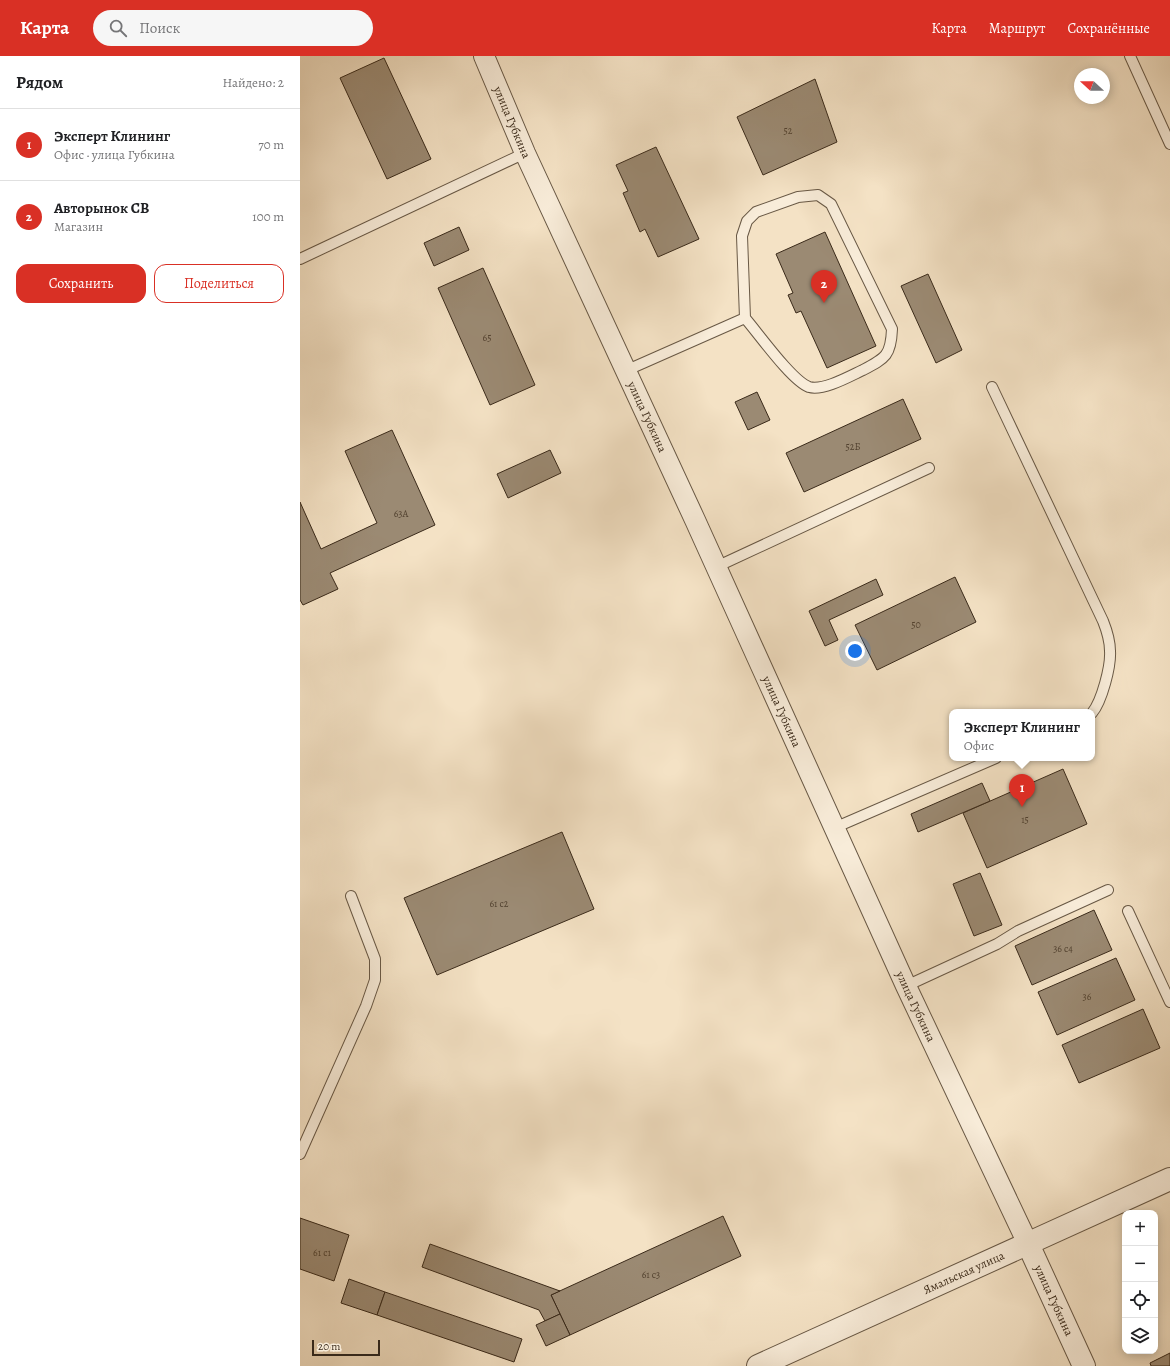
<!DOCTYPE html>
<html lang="ru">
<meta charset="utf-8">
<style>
:root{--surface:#fff;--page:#f6f6f6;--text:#202124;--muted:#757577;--line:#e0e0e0;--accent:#d93025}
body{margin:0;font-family:Alegreya,serif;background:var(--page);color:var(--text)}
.controls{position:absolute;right:12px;bottom:12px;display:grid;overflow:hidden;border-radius:8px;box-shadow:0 2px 10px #0003}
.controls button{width:36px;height:36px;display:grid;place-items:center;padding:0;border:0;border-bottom:1px solid var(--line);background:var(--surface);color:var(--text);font:20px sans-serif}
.compass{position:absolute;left:774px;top:12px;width:36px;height:36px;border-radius:50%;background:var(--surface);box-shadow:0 2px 10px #0003;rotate:291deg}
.scale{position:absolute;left:12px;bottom:10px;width:68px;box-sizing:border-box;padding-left:4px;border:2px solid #3a2a1a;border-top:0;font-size:11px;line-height:14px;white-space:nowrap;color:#3a2a1a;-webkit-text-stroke:3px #f8ecd9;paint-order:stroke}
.you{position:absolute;left:555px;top:595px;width:14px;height:14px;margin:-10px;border:3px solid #fff;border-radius:50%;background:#1a73e8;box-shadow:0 0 0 6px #1a73e833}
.badge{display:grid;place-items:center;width:26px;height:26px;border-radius:50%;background:var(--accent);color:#fff;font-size:13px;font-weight:700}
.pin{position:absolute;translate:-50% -33px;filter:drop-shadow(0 1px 2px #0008)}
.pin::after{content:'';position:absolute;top:21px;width:14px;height:12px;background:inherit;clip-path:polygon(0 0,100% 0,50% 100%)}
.popup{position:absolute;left:649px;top:653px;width:146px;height:52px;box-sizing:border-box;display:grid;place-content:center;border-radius:8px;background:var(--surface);filter:drop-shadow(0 1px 3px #0005);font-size:13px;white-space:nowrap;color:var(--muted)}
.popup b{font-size:15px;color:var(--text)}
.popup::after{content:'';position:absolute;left:50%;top:100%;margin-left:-8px;border:8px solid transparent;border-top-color:var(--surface)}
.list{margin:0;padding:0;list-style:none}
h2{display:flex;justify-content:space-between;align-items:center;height:52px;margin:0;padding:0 16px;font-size:17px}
h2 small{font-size:13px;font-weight:400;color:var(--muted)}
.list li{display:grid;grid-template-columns:26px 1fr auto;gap:12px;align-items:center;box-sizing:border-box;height:72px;padding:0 16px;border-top:1px solid var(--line)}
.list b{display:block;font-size:15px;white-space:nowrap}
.list p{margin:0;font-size:13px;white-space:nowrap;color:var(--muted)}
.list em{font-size:13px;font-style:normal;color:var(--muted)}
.actions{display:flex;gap:8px;padding:12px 16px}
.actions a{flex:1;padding:9px 0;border:1px solid var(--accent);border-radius:12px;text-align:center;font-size:14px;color:var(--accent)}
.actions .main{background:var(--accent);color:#fff}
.icon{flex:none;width:22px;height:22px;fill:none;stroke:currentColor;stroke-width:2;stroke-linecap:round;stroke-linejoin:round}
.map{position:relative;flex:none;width:870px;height:1310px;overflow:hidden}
header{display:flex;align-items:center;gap:24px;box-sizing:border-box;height:56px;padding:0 20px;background:var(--accent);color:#fff}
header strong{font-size:19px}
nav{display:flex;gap:22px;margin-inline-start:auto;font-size:14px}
.search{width:280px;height:36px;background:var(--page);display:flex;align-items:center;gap:10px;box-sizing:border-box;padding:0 14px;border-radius:22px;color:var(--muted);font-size:15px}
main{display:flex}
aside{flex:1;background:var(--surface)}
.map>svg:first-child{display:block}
.building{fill:#9b8a73;stroke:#3a2a1a}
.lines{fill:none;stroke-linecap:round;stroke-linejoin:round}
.service-casing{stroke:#685845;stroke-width:12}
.minor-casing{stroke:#685845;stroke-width:22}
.tertiary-casing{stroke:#685845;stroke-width:24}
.service{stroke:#f8ecd9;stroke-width:10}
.minor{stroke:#f8ecd9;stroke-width:20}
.tertiary{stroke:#f8ecd9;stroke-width:22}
.labels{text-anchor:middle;stroke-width:3.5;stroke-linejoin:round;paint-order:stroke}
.number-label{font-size:10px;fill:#524230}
.street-label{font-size:12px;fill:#3a2a1a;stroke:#f8ecd9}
</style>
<header>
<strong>Карта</strong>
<div class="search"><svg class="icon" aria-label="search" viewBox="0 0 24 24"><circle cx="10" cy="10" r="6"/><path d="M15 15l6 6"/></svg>Поиск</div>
<nav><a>Карта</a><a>Маршрут</a><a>Сохранённые</a></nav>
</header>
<main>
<aside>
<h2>Рядом<small>Найдено: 2</small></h2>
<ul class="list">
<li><span class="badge">1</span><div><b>Эксперт Клининг</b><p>Офис · улица Губкина</p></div><em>70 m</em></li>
<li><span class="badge">2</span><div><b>Авторынок СВ</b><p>Магазин</p></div><em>100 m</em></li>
</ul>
<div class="actions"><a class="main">Сохранить</a><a>Поделиться</a></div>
</aside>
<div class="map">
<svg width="870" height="1310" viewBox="0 0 870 1310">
<rect width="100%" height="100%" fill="#f4e2c5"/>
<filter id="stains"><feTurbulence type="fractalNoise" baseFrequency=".005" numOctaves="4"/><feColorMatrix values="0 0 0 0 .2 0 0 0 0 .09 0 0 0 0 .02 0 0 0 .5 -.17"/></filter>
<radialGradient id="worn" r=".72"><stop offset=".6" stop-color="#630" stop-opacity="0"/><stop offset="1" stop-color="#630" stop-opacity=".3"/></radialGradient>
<g class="building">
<polygon points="84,2 131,103 87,123 40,22"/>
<polygon points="515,23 537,86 463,119 437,61"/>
<polygon points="356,91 399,183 358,201 345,173 340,176 323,137 328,135 316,109"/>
<polygon points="159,171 169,194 134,210 124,187"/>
<polygon points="525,176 576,290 527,312 501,255 496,257 488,239 493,237 476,198"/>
<polygon points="183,212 235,329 190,349 138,232"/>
<polygon points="628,218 662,294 636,307 601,230"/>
<polygon points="457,336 470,364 448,374 435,346"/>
<polygon points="603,343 621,383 504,436 486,397"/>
<polygon points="92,374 135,469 30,517 38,533 3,549 0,544 0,446 21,493 77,467 45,395"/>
<polygon points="250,394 261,417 208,442 197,418"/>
<polygon points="655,521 676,566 577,614 555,569"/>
<polygon points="576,523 583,539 529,564 538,584 525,590 509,555"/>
<polygon points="763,713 787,768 687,812 663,757"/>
<polygon points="682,727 690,745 618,776 611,758"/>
<polygon points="262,776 294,853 137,919 104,842"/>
<polygon points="680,817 702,869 674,880 653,828"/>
<polygon points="794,854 812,894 732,929 715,890"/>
<polygon points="816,902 835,944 757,979 738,936"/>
<polygon points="843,953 860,992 779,1027 762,989"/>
<polygon points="423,1160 441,1200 270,1279 251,1239"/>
<polygon points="0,1162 49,1179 34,1225 0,1213"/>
<polygon points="130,1188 260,1235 251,1239 260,1258 245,1265 239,1254 122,1211"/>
<polygon points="49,1223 85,1236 77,1259 41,1247"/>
<polygon points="85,1236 222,1283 214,1306 77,1259"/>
<polygon points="260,1258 270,1279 246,1290 236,1269"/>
<polygon points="870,1297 870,1310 851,1310 850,1307"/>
</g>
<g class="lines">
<g class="service-casing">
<g id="service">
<polyline points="830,0 870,88"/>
<polyline points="0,203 225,97"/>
<path d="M 325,315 L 445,262 C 458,277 492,325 509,331 C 524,335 550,320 563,314 C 586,302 591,299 592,273 L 531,148 L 518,139 L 498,141 L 456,156 L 447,165 L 442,180 L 445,262"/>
<path d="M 692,331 L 803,565 C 807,575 810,584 810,595 C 811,610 802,645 792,657"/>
<polyline points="416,511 629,412"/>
<polyline points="534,772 696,702"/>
<polyline points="828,855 870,946"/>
<polyline points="606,930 697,888 718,875 808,834"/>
<polyline points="0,1098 66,950 75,924 75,903 51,840"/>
</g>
</g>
<g class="minor-casing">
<g id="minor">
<path id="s1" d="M 184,0 L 225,97 L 395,464 L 606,930 L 728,1188"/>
</g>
</g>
<g class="tertiary-casing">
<g id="tertiary">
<path id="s2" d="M 728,1188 L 784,1310"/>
<path id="s3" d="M 458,1310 L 870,1123"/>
</g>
</g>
<use href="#service" class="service"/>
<use href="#minor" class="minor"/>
<use href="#tertiary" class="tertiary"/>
</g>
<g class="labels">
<g class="number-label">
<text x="488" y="78">52</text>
<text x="187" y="285">65</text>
<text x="553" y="394">52Б</text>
<text x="101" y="461">63А</text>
<text x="616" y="572">50</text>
<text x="725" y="767">15</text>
<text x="199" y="851">61 с2</text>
<text x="763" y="896">36 с4</text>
<text x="787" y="944">36</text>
<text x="22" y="1200">61 с1</text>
<text x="351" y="1222">61 с3</text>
</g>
<g class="street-label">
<text dy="4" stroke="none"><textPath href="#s1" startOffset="72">улица Губкина</textPath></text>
<text dy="4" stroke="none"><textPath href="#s1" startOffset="396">улица Губкина</textPath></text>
<text dy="4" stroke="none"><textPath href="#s1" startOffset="720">улица Губкина</textPath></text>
<text dy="4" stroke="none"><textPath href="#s1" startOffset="1044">улица Губкина</textPath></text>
<text dy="4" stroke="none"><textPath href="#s3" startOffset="226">Ямальская улица</textPath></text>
<text dy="4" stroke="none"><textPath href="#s2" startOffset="62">улица Губкина</textPath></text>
</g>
</g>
<rect width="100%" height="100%" filter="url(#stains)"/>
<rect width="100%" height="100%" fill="url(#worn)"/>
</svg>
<div class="controls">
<button>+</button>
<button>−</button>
<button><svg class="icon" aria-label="locate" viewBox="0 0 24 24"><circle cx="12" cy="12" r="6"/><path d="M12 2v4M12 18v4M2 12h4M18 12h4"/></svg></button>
<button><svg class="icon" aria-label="layers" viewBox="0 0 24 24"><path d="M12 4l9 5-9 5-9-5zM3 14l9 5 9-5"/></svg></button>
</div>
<svg class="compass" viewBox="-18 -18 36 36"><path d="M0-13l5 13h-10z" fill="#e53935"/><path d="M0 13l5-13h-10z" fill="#757577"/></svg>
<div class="scale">20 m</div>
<div class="you"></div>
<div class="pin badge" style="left:722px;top:751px">1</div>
<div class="popup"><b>Эксперт Клининг</b>Офис</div>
<div class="pin badge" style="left:524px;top:247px">2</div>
</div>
</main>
